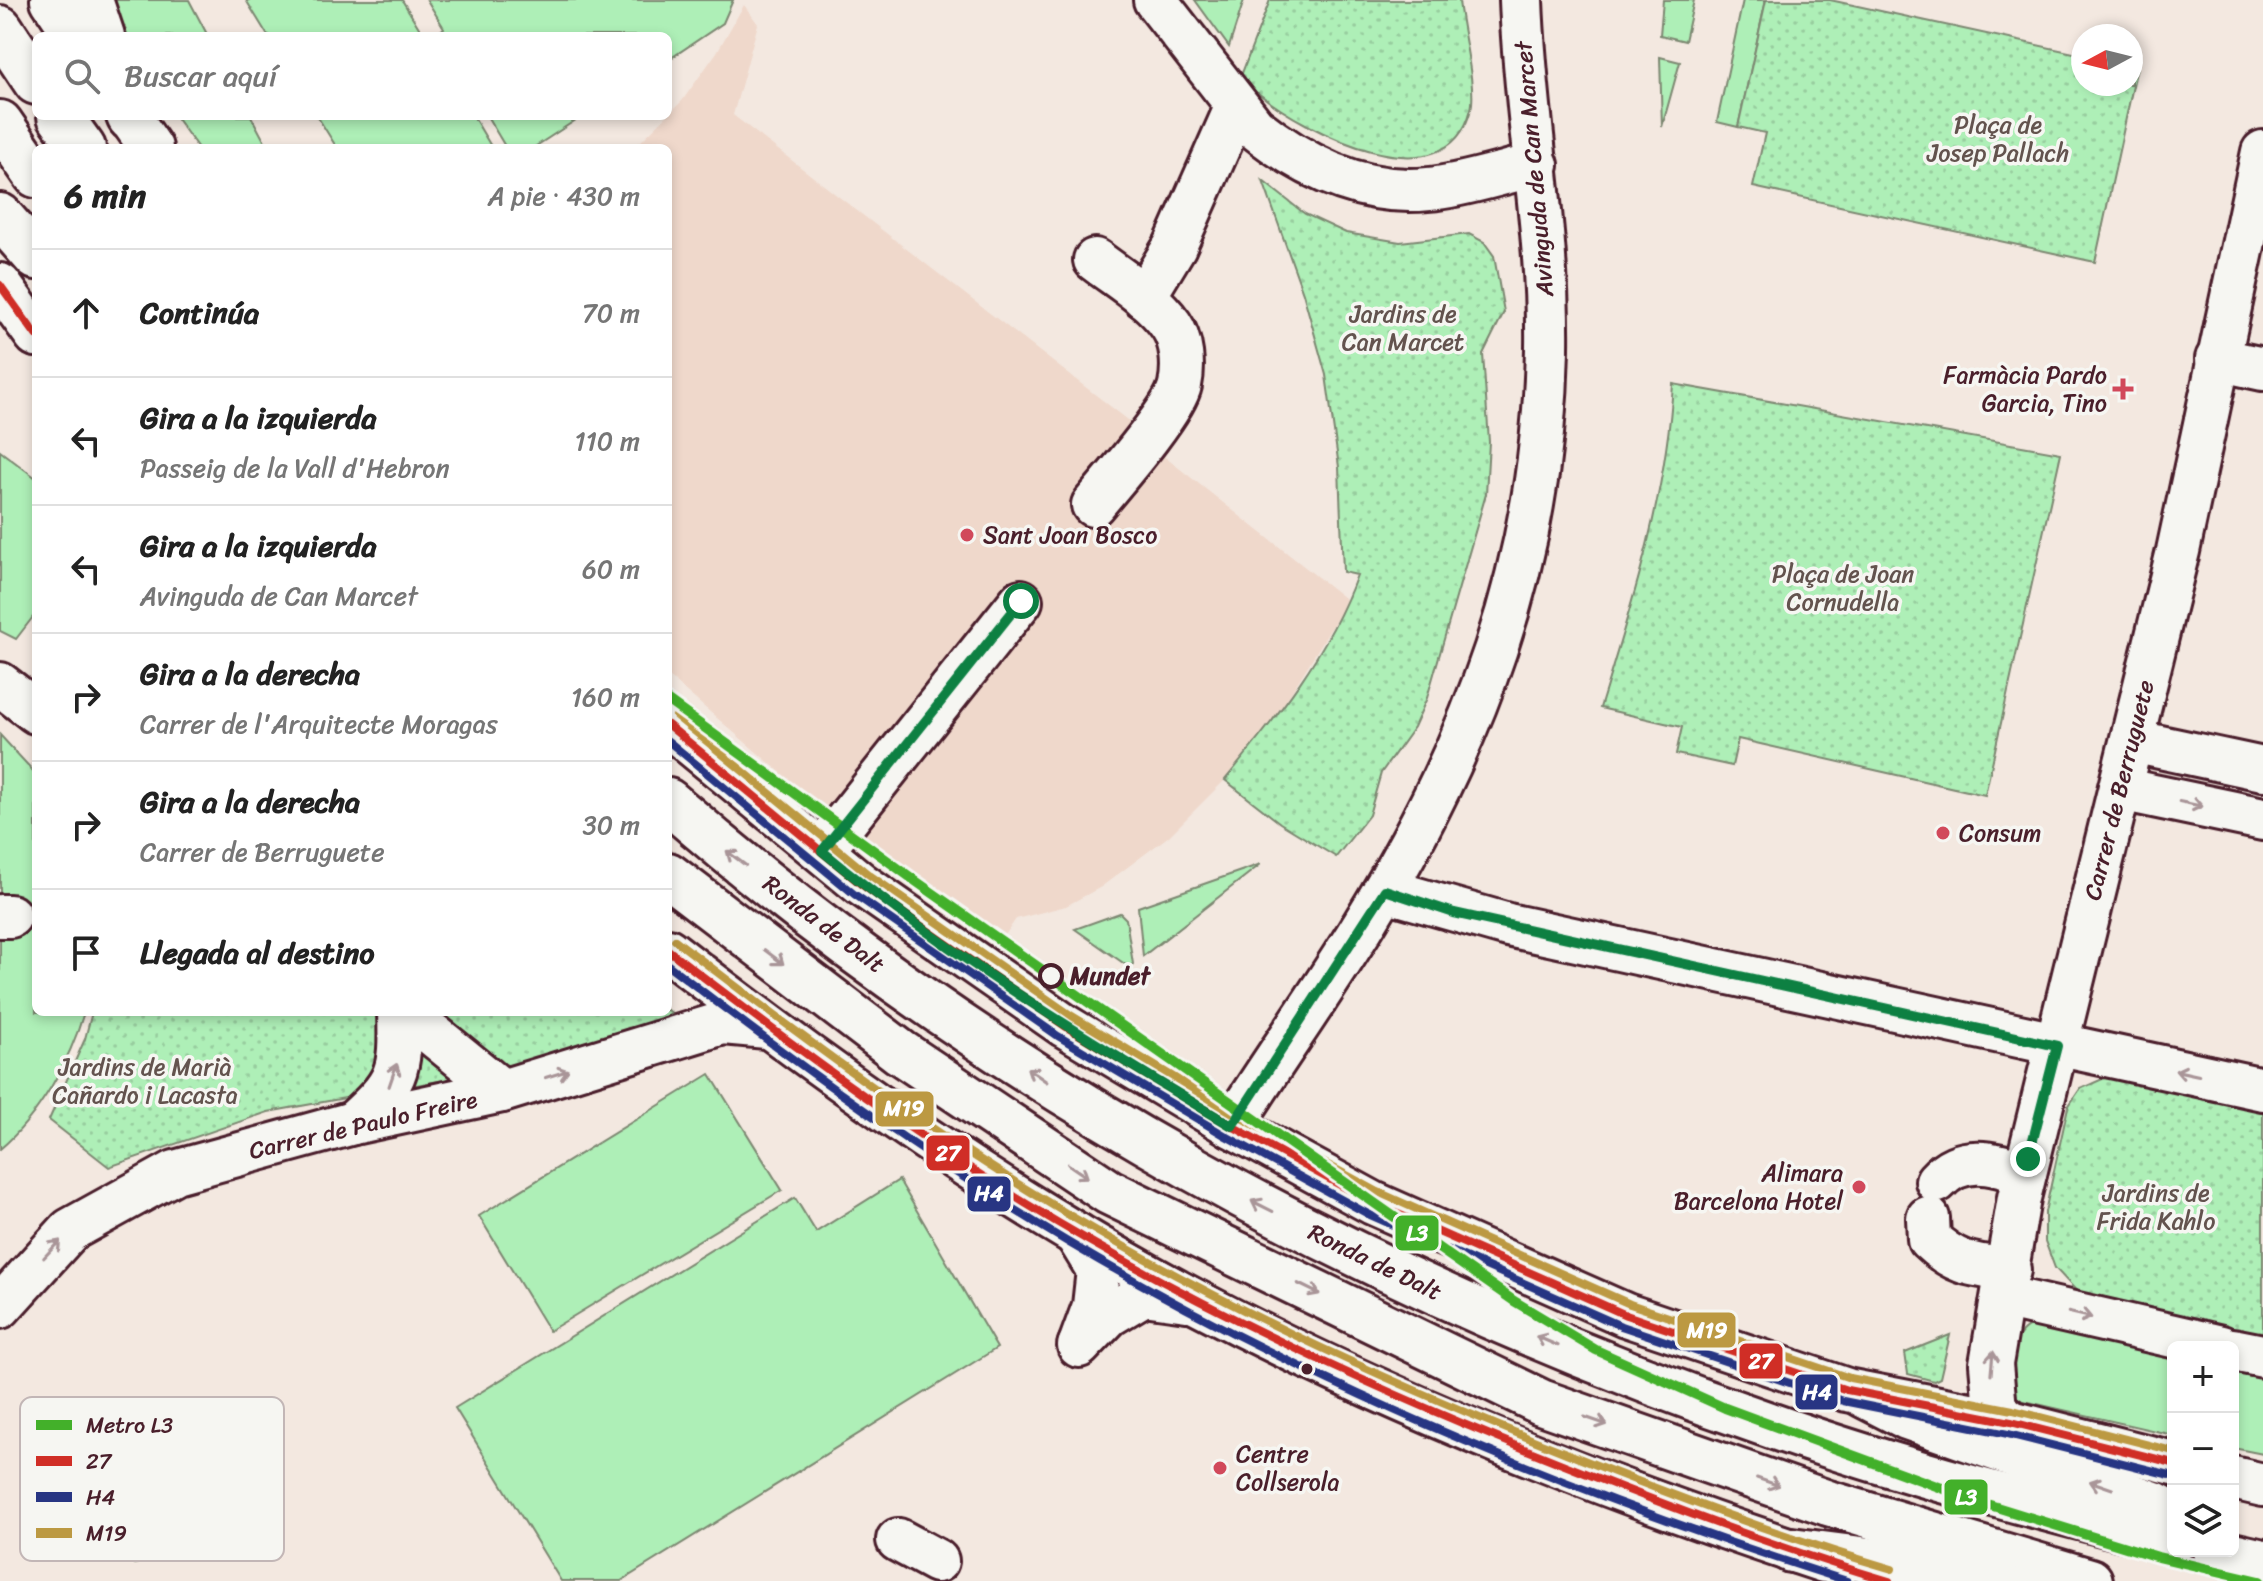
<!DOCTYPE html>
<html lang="es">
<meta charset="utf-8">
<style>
:root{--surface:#fff;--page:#f2f2f2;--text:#222;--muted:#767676;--line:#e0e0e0}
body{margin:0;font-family:Sriracha,sans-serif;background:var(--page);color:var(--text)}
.controls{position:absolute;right:24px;bottom:24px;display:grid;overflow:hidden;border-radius:12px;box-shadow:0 4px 12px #0003}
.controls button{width:72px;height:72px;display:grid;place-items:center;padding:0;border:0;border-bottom:2px solid var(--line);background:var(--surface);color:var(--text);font:40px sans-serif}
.compass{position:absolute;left:2071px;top:24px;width:72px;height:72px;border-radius:50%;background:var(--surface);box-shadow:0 4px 12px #0003;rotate:263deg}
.stop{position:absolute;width:24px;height:24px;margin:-18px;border:6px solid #0b8043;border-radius:50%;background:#fff}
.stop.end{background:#0b8043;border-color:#fff;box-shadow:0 2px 8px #0008}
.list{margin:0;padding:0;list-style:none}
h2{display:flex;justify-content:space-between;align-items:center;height:104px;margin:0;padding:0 32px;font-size:34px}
h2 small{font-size:26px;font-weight:400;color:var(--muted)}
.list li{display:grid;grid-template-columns:52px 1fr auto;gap:24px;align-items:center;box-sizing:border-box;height:128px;padding:0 32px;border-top:2px solid var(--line)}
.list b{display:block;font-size:30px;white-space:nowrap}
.list p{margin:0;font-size:26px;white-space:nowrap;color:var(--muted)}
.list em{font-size:26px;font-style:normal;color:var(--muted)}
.icon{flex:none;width:44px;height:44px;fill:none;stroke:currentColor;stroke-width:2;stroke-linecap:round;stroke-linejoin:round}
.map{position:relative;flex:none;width:2263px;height:1581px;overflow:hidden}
.search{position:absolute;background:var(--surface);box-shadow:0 4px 12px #0003;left:32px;top:32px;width:640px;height:88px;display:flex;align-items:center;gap:20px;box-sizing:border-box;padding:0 28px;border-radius:12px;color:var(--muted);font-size:30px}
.panel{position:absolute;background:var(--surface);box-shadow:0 4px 12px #0003;left:32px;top:144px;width:640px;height:872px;border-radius:12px}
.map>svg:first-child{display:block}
.built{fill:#efd8cb}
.grass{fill:#aeefb7;stroke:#7c8771;stroke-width:2}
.park{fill:url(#park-dots);stroke:#7c8771;stroke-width:2}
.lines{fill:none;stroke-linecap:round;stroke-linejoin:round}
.minor-casing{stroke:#4a1f2b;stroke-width:48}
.major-casing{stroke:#4a1f2b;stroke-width:50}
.highway-casing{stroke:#4a1f2b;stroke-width:50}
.minor{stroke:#f6f6f2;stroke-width:42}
.major{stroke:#f6f6f2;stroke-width:44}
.highway{stroke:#f6f6f2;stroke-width:44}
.bus-1-casing{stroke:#f6f6f2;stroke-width:14}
.bus-2-casing{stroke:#f6f6f2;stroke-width:14}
.bus-3-casing{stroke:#f6f6f2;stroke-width:14}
.bus-1{stroke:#d02e26;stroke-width:8}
.bus-2{stroke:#283583;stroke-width:8}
.bus-3{stroke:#bc9942;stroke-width:8}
.metro-1-casing{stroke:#f6f6f2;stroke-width:16}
.metro-1{stroke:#43b02a;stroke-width:10}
.oneway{stroke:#a99598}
.route{stroke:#0b8043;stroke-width:10}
.poi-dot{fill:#d1495b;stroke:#f6f6f2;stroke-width:3}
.stop-dot{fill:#f6f6f2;stroke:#4a1f2b;stroke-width:4}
.bus-dot{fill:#4a1f2b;stroke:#f6f6f2;stroke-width:3}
.labels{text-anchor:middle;stroke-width:7;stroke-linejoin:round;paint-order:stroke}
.park-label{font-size:24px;fill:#63534e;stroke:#f6f6f2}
.street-label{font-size:24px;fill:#4a1f2b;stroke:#f6f6f2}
.poi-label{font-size:24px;fill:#4a1f2b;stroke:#f6f6f2;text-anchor:start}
.stop-label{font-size:24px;font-weight:bold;fill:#4a1f2b;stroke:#f6f6f2;text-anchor:start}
.key{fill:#f6f6f2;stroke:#c2b6b6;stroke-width:2}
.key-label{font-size:22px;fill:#4a1f2b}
.line-badge{stroke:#f6f6f2;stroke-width:3}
.badge-label{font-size:22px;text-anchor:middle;font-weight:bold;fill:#fff}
</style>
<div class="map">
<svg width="2263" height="1581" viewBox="0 0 2263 1581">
<defs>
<pattern id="park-dots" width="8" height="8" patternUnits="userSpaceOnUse" patternTransform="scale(2)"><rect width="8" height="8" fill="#aeefb7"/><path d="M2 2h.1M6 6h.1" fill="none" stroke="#97cc9e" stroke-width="1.8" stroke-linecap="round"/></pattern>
</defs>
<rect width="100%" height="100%" fill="#f3e8e0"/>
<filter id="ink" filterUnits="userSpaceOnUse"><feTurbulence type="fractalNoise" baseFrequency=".0125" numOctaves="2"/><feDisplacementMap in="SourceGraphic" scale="16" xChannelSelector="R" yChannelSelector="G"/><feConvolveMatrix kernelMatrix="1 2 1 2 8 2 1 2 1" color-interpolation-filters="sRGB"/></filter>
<g filter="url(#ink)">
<polygon class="built" points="744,5 758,24 733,115 1132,423 1128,428 1348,601 1273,722 1225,780 1169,836 1101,887 1066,906 1016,919 1001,941 835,819 668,676 668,148 634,148 682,101 717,52"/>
<g class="grass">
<polygon points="113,0 189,0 208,36 128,36"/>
<polygon points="246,0 402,0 424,36 268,36"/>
<polygon points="427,0 733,0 723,23 668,60 668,36 440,36 438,33 444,28"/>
<polygon points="1195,0 1244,0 1229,47"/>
<polygon points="1663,0 1694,0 1685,41 1660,35"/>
<polygon points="1743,0 1766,0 1738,127 1717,122"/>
<polygon points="1660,57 1680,62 1662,127"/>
<polygon points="175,116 251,116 268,148 198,148"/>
<polygon points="317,116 473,116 492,148 337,148"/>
<polygon points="487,116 582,116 533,148 506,148"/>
<polygon points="0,451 36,478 36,613 16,639 0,631"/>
<path d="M 0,735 L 36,774 L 36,1012 L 84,1012 C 70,1061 39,1116 0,1149 Z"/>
<polygon points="1261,864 1143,956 1138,907"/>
<polygon points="1120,913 1126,919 1133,964 1129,967 1075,929"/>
<polygon points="710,1074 782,1190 549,1331 479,1216"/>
<polygon points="899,1180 997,1348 621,1581 561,1581 455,1408 795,1198 816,1232"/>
<path d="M 2035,1324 L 2173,1353 L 2173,1435 L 2011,1398 C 2007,1375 2008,1332 2035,1324 Z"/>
<polygon points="2233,1366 2263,1373 2263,1454 2233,1448"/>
<polygon points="252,1470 267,1533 134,1564 119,1501"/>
</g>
<g class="park">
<path d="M 1270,0 L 1459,0 C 1461,27 1477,87 1471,109 C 1447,206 1303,130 1258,93 L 1255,96 L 1239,81 Z"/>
<polygon points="1766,0 1830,0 2083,55 2083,84 2131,84 2131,66 2137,67 2095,262 1753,187 1765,133 1738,127"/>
<path d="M 1263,181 L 1305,214 L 1346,233 L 1400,242 L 1469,234 L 1484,242 L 1494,256 L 1504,312 L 1483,354 L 1489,442 L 1486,494 L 1427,698 L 1414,727 L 1381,773 L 1369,815 L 1336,857 L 1280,823 L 1225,780 C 1276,718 1329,652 1357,575 L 1343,572 L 1339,467 L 1326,375 L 1303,293 Z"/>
<path d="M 1673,384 L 2061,453 L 1985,795 L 1738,739 L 1732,766 L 1676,754 L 1682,727 L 1600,708 C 1633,601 1666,497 1673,384 Z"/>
<polygon points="668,1010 681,1021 494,1071 268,1112 109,1167 49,1120 85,1039 92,1012"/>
<polygon points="2109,1076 2263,1107 2263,1343 2083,1298 2055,1268 2045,1241 2045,1212 2068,1107 2080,1089"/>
<polygon points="1950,1335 1940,1378 1934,1381 1908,1374 1905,1353"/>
</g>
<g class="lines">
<g class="minor-casing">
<g id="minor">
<polyline points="52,0 76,36"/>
<path d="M 1155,0 L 1254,127 C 1304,167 1364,196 1429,189 C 1463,186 1503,172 1537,165"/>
<polyline points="129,116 151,148"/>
<polyline points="0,285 36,335"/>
<polyline points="1144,297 1175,246 1236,108"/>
<polyline points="2217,359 2263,369"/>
<path d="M 1093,505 C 1112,482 1175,410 1180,385 C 1184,366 1182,341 1171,325 C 1152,298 1121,280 1095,260"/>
<polyline points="0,684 36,712"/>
<polyline points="668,725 861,884 1065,1026 1232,1126 1373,1203 1626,1315 1847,1390 2011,1422 2173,1463"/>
<polyline points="2132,741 2263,769"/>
<polyline points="2120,789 2263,819"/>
<polyline points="822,851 1021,601"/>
<polyline points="1385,890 1508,925 2263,1089"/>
<polyline points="0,916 10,916"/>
<path d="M 668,950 C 834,1079 1009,1203 1195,1301 C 1395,1406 1610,1491 1824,1561"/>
<polyline points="405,1012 502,1091"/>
<path d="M 353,1123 C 398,1082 401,1074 399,1012"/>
<path d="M 1232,1126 C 1275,1058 1322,993 1364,924 C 1475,743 1543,564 1547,349 C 1549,232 1525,117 1521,0"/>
<path d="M 1937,1181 C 1962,1153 1993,1163 2025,1173"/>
<path d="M 1928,1218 L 1929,1239 C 1956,1265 1973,1265 2009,1270"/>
<polyline points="1076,1234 1098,1270 1094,1306 1080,1344"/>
<polyline points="2003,1297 2221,1347"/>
<polyline points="0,1307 70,1230 175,1172 353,1123 502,1091 723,1023 767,1027"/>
<polyline points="1079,1346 1109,1315 1144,1294 1187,1300"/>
<polyline points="2233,1350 2263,1356"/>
<polyline points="2011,1422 1995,1409 1991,1364 2019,1198 2178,551 2263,152"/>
<polyline points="2233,1478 2263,1485"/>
<polyline points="898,1540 937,1561"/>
</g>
</g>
<g class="major-casing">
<g id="major">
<polyline points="90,0 102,36"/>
<polyline points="129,116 130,118"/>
</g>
</g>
<g class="highway-casing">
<g id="highway">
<polyline points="0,28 36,82"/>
<polyline points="60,116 83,148"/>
<polyline points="0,123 36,175"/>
<polyline points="0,216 36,257"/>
<path d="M 668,801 C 989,1081 1370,1288 1772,1426 C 1903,1472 2039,1507 2173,1541"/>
<polyline points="668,875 900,1052 1109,1192 1541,1402 1828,1503 2090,1581"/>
<polyline points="1864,1395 1907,1417 2154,1504 2173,1514"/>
<polyline points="1791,1550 1931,1568 1998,1581"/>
<polyline points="2215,1551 2263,1562"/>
</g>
</g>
<use href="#minor" class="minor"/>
<use href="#major" class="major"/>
<use href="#highway" class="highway"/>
<g class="bus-1-casing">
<g id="bus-1">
<polyline points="0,285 36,335"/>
<polyline points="668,725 861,884 1065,1026 1232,1126 1373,1203 1626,1315 1847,1390 2011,1422 2173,1463"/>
<path d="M 668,950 C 784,1039 901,1126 1025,1203 C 1195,1307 1377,1391 1562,1464 C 1670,1507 1778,1548 1889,1581"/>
</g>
</g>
<g class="bus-2-casing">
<g id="bus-2">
<polyline points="668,741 854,894 1058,1036 1226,1136 1368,1214 1621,1326 1843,1401 2008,1434 2170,1475"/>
<path d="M 668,965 C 798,1065 930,1161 1071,1244 C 1311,1386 1582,1497 1847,1581"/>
</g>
</g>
<g class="bus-3-casing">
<g id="bus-3">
<polyline points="676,716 868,874 1072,1016 1238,1116 1378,1192 1630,1304 1850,1378 2013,1410 2173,1451"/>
<path d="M 675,940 C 791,1029 908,1116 1031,1192 C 1201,1297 1382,1380 1566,1453 C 1674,1496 1782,1537 1892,1569"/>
</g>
</g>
<use href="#bus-1" class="bus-1"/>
<use href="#bus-2" class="bus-2"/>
<use href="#bus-3" class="bus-3"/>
<g class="metro-1-casing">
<polyline id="metro-1" points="668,701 917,882 1514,1301 1596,1350 1725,1408 1977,1501 2158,1557 2260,1581"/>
</g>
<use href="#metro-1" class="metro-1"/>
</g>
<defs><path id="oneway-shaft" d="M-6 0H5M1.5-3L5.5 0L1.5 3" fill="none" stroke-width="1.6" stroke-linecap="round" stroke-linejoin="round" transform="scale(2)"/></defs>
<g class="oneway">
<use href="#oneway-shaft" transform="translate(2191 804) rotate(12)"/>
<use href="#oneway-shaft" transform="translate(736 858) rotate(-143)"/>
<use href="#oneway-shaft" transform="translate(774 957) rotate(37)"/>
<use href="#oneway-shaft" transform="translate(2187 1073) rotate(-168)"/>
<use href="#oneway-shaft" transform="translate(557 1074) rotate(-17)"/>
<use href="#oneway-shaft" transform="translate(393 1075) rotate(-71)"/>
<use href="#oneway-shaft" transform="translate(1037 1075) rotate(-145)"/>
<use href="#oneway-shaft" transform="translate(1078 1171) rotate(34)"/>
<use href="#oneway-shaft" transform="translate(1262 1206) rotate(-153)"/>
<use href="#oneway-shaft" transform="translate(52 1249) rotate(-47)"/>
<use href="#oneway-shaft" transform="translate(1309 1289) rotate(26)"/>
<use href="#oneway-shaft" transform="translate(2080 1315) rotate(13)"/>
<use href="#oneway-shaft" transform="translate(1547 1341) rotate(-157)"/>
<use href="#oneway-shaft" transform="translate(1992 1363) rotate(-85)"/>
<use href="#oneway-shaft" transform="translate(1596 1421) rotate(19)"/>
<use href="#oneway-shaft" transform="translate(1768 1482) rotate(19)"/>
<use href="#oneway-shaft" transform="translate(2101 1485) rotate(-161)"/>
</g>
</g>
<g class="lines" filter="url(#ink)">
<path class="route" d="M 1021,601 L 822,851 C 949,956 1091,1042 1232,1126 L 1385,890 L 1454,913 L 2057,1046 L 2028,1159"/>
</g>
<g class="poi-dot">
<path d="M2119 377h8v8h8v8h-8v8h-8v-8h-8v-8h8z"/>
<circle cx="967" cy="535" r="8"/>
<circle cx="1943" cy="833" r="8"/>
<circle cx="1859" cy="1187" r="8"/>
<circle cx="1220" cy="1468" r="8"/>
</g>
<circle class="stop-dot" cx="1051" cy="976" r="11"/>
<circle class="bus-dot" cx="1307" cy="1369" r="7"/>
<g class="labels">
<g class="park-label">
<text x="1998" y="133">Plaça de<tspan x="1998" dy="28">Josep Pallach</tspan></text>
<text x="1403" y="322">Jardins de<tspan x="1403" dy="28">Can Marcet</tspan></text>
<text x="1843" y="582">Plaça de Joan<tspan x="1843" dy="28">Cornudella</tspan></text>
<text x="145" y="1075">Jardins de Marià<tspan x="145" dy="28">Cañardo i Lacasta</tspan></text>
<text x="2156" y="1201">Jardins de<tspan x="2156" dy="28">Frida Kahlo</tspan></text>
</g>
<g class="street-label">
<text transform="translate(1534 169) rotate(-95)" y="8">Avinguda de Can Marcet</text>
<text transform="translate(2119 790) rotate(-76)" y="8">Carrer de Berruguete</text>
<text transform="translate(824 924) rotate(37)" y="8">Ronda de Dalt</text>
<text transform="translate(363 1125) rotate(-13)" y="8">Carrer de Paulo Freire</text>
<text transform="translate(1375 1262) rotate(26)" y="8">Ronda de Dalt</text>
</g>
<g class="poi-label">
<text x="2107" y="383" text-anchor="end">Farmàcia Pardo<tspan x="2107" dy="28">Garcia, Tino</tspan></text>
<text x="983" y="543">Sant Joan Bosco</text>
<text x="1959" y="841">Consum</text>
<text x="1843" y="1181" text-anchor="end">Alimara<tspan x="1843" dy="28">Barcelona Hotel</tspan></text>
<text x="1236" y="1462">Centre<tspan x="1236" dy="28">Collserola</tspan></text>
</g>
<g class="stop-label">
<text x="1070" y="984">Mundet</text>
</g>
</g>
<rect x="20" y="1397" width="264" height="164" rx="12" class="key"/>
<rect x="36" y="1420" width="36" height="10" fill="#43b02a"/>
<rect x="36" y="1456" width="36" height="10" fill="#d02e26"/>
<rect x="36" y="1492" width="36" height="10" fill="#283583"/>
<rect x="36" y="1528" width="36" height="10" fill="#bc9942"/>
<g class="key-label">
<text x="86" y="1433">Metro L3</text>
<text x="86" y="1469">27</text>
<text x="86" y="1505">H4</text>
<text x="86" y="1541">M19</text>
</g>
<g class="line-badge">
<rect x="874" y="1090" width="61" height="38" rx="8" fill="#bc9942"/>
<rect x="925" y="1134" width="46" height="38" rx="8" fill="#d02e26"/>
<rect x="966" y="1175" width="46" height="38" rx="8" fill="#283583"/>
<rect x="1394" y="1214" width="46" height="38" rx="8" fill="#43b02a"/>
<rect x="1676" y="1311" width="61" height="38" rx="8" fill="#bc9942"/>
<rect x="1738" y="1342" width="46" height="38" rx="8" fill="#d02e26"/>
<rect x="1794" y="1373" width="45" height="38" rx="8" fill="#283583"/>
<rect x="1943" y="1478" width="46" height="38" rx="8" fill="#43b02a"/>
</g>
<g class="badge-label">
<text x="904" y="1116">M19</text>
<text x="948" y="1161">27</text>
<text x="989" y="1201">H4</text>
<text x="1417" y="1241">L3</text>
<text x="1707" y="1338">M19</text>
<text x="1761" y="1369">27</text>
<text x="1817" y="1400">H4</text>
<text x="1966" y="1505">L3</text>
</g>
</svg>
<div class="controls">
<button>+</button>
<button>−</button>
<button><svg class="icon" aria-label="layers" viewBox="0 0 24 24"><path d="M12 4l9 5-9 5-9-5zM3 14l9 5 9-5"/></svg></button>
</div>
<svg class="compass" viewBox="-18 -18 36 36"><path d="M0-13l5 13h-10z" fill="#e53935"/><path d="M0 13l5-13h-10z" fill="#767676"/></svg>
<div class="stop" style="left:1021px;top:601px"></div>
<div class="stop end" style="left:2028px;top:1159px"></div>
<div class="search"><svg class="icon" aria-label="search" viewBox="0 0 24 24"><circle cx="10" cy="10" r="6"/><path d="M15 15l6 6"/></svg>Buscar aquí</div>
<section class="panel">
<h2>6 min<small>A pie · 430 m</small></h2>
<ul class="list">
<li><svg class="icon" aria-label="ahead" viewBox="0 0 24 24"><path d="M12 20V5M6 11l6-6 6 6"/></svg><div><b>Continúa</b></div><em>70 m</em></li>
<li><svg class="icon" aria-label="left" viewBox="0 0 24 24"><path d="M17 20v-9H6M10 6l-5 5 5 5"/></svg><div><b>Gira a la izquierda</b><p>Passeig de la Vall d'Hebron</p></div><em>110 m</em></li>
<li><svg class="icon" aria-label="left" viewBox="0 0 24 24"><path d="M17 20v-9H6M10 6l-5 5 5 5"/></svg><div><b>Gira a la izquierda</b><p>Avinguda de Can Marcet</p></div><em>60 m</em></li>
<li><svg class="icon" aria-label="right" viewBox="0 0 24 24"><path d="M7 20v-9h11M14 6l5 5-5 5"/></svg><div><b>Gira a la derecha</b><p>Carrer de l'Arquitecte Moragas</p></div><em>160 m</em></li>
<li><svg class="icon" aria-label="right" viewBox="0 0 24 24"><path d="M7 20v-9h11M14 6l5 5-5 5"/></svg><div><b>Gira a la derecha</b><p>Carrer de Berruguete</p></div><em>30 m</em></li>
<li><svg class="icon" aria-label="arrive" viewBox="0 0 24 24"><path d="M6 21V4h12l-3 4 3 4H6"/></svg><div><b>Llegada al destino</b></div></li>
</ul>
</section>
</div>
